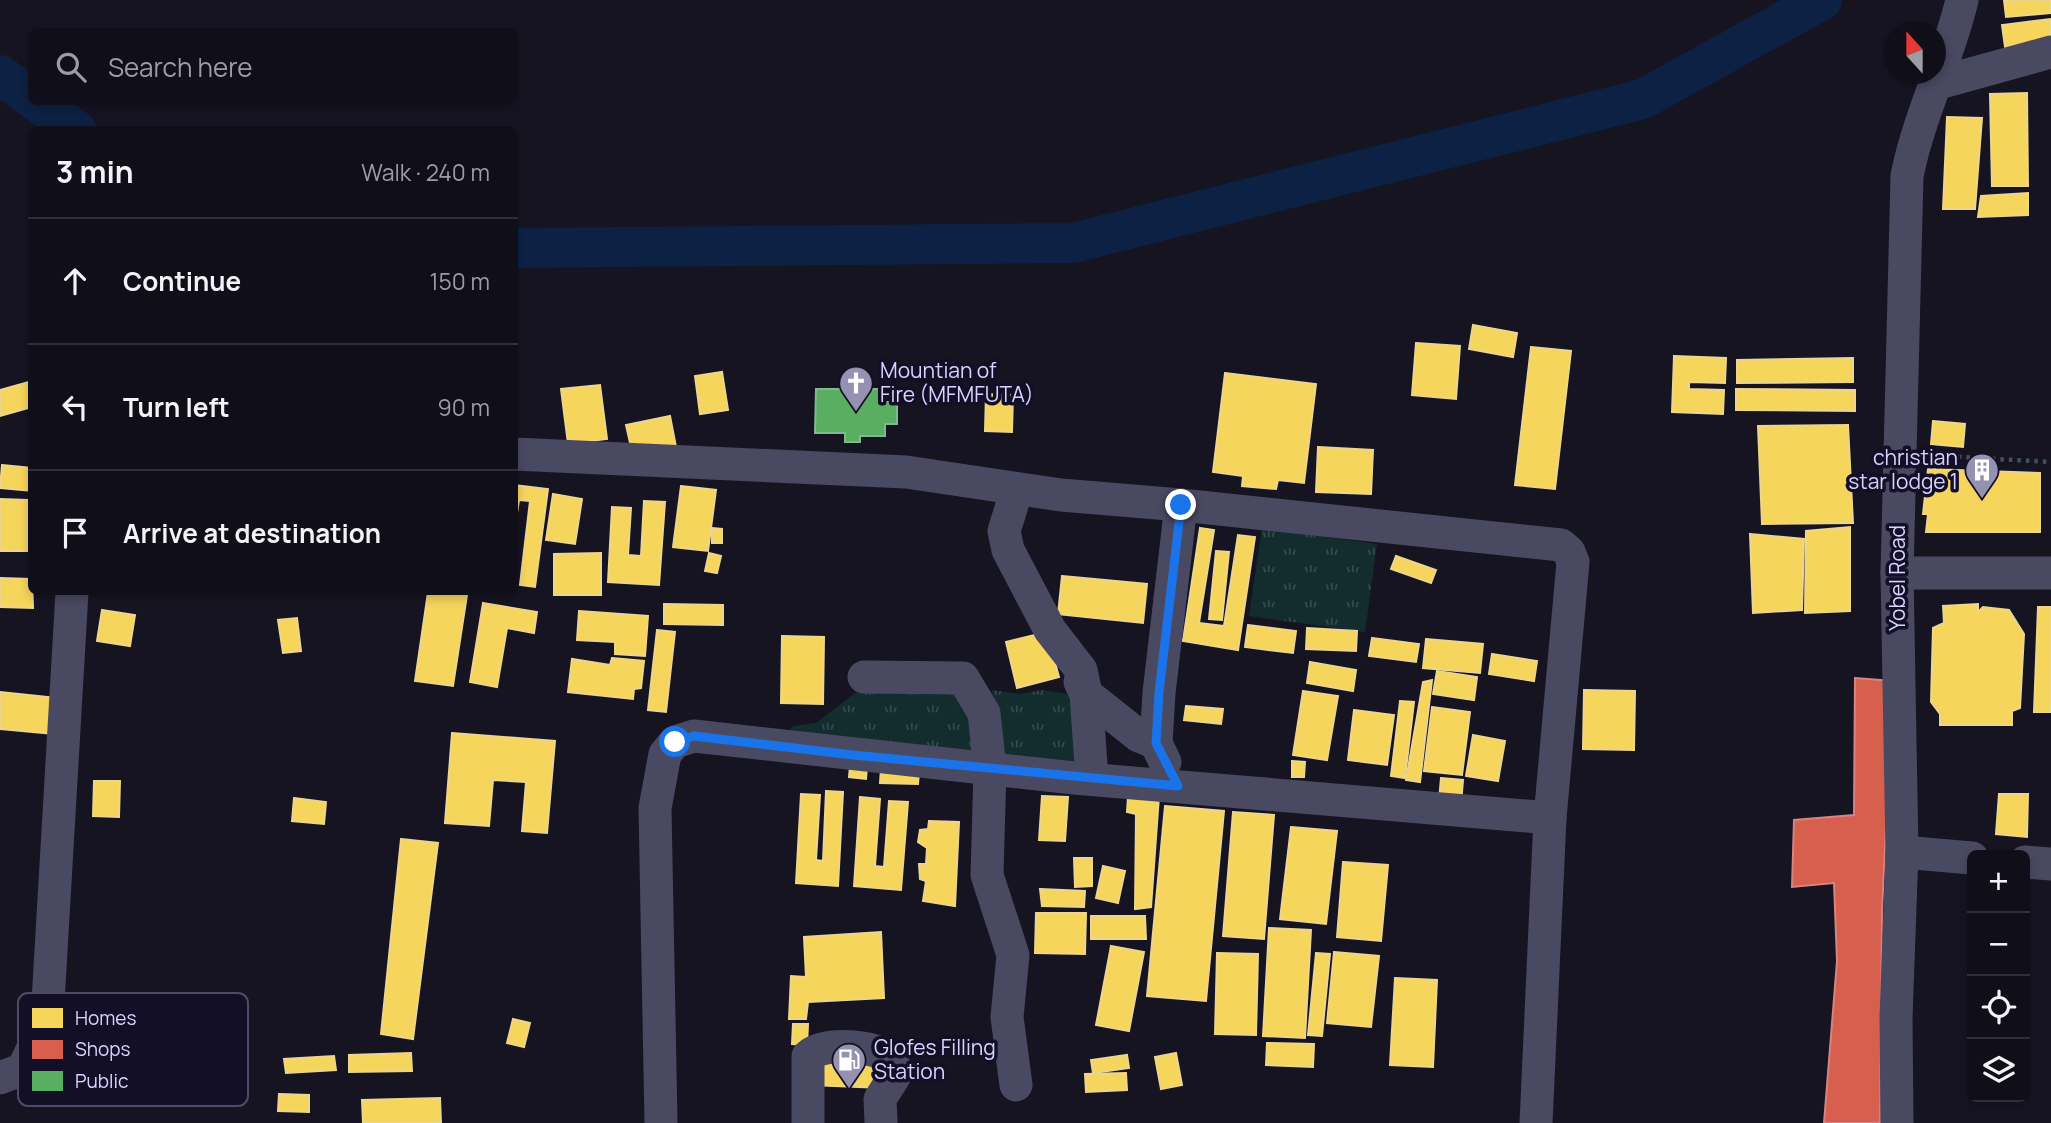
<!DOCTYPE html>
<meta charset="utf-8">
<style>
:root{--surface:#100f19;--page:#1e1d26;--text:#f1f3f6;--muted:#9c9ca2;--line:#302f38}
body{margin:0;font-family:Manrope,sans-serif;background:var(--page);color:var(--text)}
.controls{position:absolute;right:21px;bottom:21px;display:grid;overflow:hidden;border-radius:10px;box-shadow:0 4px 10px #0003}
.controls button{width:63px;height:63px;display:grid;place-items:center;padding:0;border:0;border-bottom:2px solid var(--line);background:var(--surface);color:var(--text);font:35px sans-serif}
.compass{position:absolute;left:1883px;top:21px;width:63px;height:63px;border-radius:50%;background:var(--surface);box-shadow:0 4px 10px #0003;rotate:339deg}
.stop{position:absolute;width:21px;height:21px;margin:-16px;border:5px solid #1a73e8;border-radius:50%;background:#fff}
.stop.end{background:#1a73e8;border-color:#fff;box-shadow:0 2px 7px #0008}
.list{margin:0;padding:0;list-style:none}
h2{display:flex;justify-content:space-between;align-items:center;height:91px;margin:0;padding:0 28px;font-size:30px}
h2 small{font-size:23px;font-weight:400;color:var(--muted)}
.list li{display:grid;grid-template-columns:46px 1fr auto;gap:21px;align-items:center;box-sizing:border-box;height:126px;padding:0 28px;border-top:2px solid var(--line)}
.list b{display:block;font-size:26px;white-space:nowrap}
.list em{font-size:23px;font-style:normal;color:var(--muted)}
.icon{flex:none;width:38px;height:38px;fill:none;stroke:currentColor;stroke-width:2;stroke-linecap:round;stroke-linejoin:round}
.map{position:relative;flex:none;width:2051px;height:1123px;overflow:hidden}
.search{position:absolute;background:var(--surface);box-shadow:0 4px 10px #0003;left:28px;top:28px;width:490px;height:77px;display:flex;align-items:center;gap:18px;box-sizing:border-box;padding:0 24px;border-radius:10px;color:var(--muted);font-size:26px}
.panel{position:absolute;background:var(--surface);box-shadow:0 4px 10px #0003;left:28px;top:126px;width:490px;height:469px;border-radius:10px}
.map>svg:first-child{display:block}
.grass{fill:url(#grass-tufts)}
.homes{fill:#f6d55c;stroke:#edd58d;stroke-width:2}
.shops{fill:#d6604d;stroke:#d78382;stroke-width:2}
.public{fill:#5aae61;stroke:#80b990;stroke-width:2}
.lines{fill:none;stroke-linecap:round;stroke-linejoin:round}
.river{stroke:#0d2144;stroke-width:40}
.path{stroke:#44505f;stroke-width:4.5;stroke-dasharray:3.5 5;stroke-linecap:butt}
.minor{stroke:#4a4962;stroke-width:33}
.route{stroke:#1a73e8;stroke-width:9}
.labels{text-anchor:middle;stroke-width:7;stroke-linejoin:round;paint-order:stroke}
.poi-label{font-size:21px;fill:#d9d4ff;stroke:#130f26;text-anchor:start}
.street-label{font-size:21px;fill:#d9d4ff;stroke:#130f26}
.key{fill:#130f26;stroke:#4e4a67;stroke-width:2}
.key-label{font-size:19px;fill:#d9d4ff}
</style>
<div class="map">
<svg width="2051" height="1123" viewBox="0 0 2051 1123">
<defs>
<pattern id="grass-tufts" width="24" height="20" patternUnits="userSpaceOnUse" patternTransform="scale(1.75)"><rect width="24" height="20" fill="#132c2d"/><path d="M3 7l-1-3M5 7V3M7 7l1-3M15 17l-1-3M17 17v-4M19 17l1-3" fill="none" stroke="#354a4c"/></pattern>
</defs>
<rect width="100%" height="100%" fill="#161421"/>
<g class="grass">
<polygon points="1262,528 1377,544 1365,632 1249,616"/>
<polygon points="963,683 986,763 781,741 793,726 816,723 867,684"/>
<polygon points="992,690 1020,694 1042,690 1080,696 1087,774 999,766 997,716"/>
</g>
<g class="homes">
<polygon points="2004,0 2051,0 2051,13 2006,17"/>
<polygon points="2051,19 2051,42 2005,47 2002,25"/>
<polygon points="2027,93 2028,186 1992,186 1990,94"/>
<polygon points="1947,117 1982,118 1975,209 1943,209"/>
<polygon points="2028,193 2028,215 1978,217 1981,196"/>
<polygon points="1473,325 1517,333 1513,357 1469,349"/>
<polygon points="1416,343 1460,346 1456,399 1412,395"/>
<polygon points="1531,347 1571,351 1555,489 1515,485"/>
<polygon points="1674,356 1726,358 1725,383 1689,382 1689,389 1724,390 1723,414 1672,412"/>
<polygon points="1853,358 1853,382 1737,383 1737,360"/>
<polygon points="722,372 728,410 700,414 695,376"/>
<polygon points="1225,373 1316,384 1304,483 1278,480 1276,489 1242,486 1243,476 1213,472"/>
<polygon points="32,381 32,407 0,416 0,390"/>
<polygon points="600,385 607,439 568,444 561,389"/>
<polygon points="1736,389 1855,390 1855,411 1736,410"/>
<polygon points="986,394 1013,395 1012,432 985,431"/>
<polygon points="670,416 676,447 633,456 626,425"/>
<polygon points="1933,421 1965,424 1963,447 1931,444"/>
<polygon points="1848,425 1853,523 1762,524 1758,426"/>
<polygon points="1318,447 1373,450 1371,494 1316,492"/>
<polygon points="2,465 32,468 32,491 0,488"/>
<polygon points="1928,469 2040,473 2040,532 1926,532 1928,514 1923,514"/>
<polygon points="514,485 548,489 535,587 520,585 530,501 519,500 514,533"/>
<polygon points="681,486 716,490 708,551 673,547"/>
<polygon points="553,494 582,499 575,544 546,540"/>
<polygon points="0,499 28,500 27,551 0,551"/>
<polygon points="644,501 665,502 659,585 608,582 612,507 631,508 628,555 641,556"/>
<polygon points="1850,527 1850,611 1805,613 1806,531"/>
<polygon points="712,528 722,529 722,543 712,543"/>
<polygon points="1200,528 1214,530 1199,623 1224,626 1238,535 1255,537 1238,650 1183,641"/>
<polygon points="1750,534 1804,539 1802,610 1753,613"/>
<polygon points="1216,551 1229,552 1222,620 1209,619"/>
<polygon points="601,553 601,595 554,595 554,554"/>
<polygon points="709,553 721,556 717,573 705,571"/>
<polygon points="1396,556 1436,570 1431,583 1391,569"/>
<polygon points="1062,576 1147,584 1143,623 1058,614"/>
<polygon points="0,578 32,579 33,608 0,607"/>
<polygon points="428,592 467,595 453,686 415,681"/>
<polygon points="483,603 537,612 534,633 507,628 497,687 470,682"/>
<polygon points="664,604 723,605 723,625 664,624"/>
<polygon points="1978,604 1978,612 1983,607 2009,610 2024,634 2020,708 2012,711 2012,725 1940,725 1940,714 1931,702 1933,628 1944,623 1943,606"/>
<polygon points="2038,607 2051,607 2051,712 2034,712"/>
<polygon points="102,610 135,615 130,646 97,641"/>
<polygon points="579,611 648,616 645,656 615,654 615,642 577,640"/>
<polygon points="297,618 301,651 283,653 278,620"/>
<polygon points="1248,625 1296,631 1293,653 1245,647"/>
<polygon points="1307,628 1357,631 1356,651 1306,649"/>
<polygon points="657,630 675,632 666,712 648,710"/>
<polygon points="1047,632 1059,677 1017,688 1006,642"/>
<polygon points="782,636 824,637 823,704 781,703"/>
<polygon points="1372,638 1419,644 1416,662 1369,656"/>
<polygon points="1426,639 1483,644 1480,673 1423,668"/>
<polygon points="1492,654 1537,661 1534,681 1489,674"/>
<polygon points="612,658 644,661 641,688 634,689 633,699 568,692 572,659 610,665"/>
<polygon points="1310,662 1356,670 1353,691 1307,683"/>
<polygon points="1437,671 1477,677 1474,700 1433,694"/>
<polygon points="1432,680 1420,782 1406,780 1423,682"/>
<polygon points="1584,690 1635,691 1634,750 1583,749"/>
<polygon points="1303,691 1338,696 1327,760 1293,755"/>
<polygon points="0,692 56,698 53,734 0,729"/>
<polygon points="1400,701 1414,702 1405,778 1391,776"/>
<polygon points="1186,706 1223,709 1221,724 1184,720"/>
<polygon points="1432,707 1470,712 1462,775 1424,771"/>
<polygon points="1354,710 1394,715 1387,765 1348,760"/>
<polygon points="452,733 555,741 547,833 522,831 526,782 493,780 489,826 445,823"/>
<polygon points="1473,735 1505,741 1498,781 1466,776"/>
<polygon points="1292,761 1305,762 1304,777 1292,777"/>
<polygon points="850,766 867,767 866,779 849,777"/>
<polygon points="881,769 919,772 918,784 880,783"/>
<polygon points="1441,778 1463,780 1461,804 1439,801"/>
<polygon points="94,781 120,781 119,817 93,816"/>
<polygon points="826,791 843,792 838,886 796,883 801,794 820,795 816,860 823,861"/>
<polygon points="1999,794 2028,794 2027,837 1996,834"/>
<polygon points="1042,796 1068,797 1065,841 1039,840"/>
<polygon points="1159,796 1151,907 1135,909 1136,814 1127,812 1128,797"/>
<polygon points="860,797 880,799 875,866 884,867 889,801 908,802 901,890 854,886"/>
<polygon points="294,798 326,802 324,824 292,821"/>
<polygon points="1165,806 1224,811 1206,1001 1147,996"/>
<polygon points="1233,812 1274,815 1264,939 1223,936"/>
<polygon points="929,821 959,822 955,906 923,901 926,881 920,879 919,864 926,864 927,848 918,842 920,830 928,829"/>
<polygon points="1291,827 1337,831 1326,924 1280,919"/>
<polygon points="401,839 438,843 413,1039 381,1034"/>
<polygon points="1074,858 1092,858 1092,886 1075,887"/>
<polygon points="1343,862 1388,865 1381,941 1337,937"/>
<polygon points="1103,866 1125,871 1118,903 1096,898"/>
<polygon points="1040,889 1085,891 1084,907 1042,906"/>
<polygon points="1036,913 1086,913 1085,954 1035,953"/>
<polygon points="1091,916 1145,916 1146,939 1091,939"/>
<polygon points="1269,928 1311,930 1305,1038 1263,1036"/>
<polygon points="881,932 884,998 808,1002 806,1019 789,1019 791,976 806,977 804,937"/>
<polygon points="1111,946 1144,952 1129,1031 1096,1025"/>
<polygon points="1334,952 1379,956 1371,1027 1327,1023"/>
<polygon points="1217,953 1258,954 1256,1035 1215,1034"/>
<polygon points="1316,953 1330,954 1322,1036 1308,1035"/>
<polygon points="1395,978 1437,980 1433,1067 1390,1065"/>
<polygon points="513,1019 530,1023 524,1047 507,1043"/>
<polygon points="793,1024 808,1024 807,1045 792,1044"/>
<polygon points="1267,1043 1314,1044 1313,1067 1266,1065"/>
<polygon points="411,1053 412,1071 349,1072 349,1055"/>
<polygon points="1176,1053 1182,1085 1161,1089 1155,1057"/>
<polygon points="1127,1055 1129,1068 1093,1073 1091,1060"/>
<polygon points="334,1056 336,1070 286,1073 284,1059"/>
<polygon points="812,1058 884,1062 882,1088 811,1085"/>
<polygon points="1126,1073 1127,1090 1086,1092 1085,1074"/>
<polygon points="279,1094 309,1095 309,1112 278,1111"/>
<polygon points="440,1098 441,1123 363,1123 362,1100"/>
</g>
<polygon class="shops" points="1855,678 1893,681 1882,911 1880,1123 1824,1123 1837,961 1834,883 1792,887 1794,820 1854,815"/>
<polygon class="public" points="816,389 885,389 885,402 897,402 897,424 885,424 885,436 860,436 860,442 845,442 845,433 815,433"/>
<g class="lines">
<g class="river">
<polyline points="0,75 32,98"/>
<polyline points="37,102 76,130"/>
<polyline points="514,248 1073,243 1643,99 1822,0"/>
</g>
<polyline class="path" points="1924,455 2051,462"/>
<g class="minor">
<polyline points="1935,84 2051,52"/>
<polyline points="514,454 906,472 1061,495 1181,505 1561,545 1569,552 1573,562 1550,818 1536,1123"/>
<polyline points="1017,489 1004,531 1008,550 1050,630 1081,670 1086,694 1139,736 1156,743"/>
<polyline points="1897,573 2051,573"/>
<polyline points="864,677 963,678 984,713 990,769 987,875 1013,955 1007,1017 1016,1085"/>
<polyline points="1080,682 1086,694 1092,779"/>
<polyline points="1165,762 1156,743 1159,693 1181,505"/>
<polyline points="1902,852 1972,858"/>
<polyline points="2025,862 2051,864"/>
<polyline points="0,1078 23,1069 47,1019 72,592"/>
<polyline points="661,1123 655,808 665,754 675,742 694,736 1074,778 1550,818"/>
<path d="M 808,1123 L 808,1056 C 825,1041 877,1045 893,1060 L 894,1077 L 880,1099 L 881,1123"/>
<path d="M 1897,1123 L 1896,1018 L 1902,852 L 1897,573 L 1907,176 C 1919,115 1948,60 1962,0"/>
</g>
</g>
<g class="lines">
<polyline class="route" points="675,742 694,736 853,755 1178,786 1156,743 1159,693 1181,505"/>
</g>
<defs>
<g id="church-pin" transform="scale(1.75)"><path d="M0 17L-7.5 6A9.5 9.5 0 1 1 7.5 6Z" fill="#9591b1" stroke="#130f26"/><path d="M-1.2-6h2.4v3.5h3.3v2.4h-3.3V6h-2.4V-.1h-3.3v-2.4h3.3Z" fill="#fff"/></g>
<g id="building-pin" transform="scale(1.75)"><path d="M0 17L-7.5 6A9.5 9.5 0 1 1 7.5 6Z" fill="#9591b1" stroke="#130f26"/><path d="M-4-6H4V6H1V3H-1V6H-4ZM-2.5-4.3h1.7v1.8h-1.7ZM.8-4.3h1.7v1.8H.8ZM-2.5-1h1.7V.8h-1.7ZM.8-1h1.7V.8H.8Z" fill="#fff"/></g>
<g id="fuel-pin" transform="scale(1.75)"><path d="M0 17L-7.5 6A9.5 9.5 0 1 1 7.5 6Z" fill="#9591b1" stroke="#130f26"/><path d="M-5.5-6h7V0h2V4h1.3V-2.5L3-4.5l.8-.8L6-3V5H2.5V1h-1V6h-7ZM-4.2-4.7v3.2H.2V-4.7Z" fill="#fff"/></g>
</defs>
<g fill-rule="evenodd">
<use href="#church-pin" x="856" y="383"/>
<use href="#building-pin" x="1982" y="470"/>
<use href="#fuel-pin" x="849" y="1060"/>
</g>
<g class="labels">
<g class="poi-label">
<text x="880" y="378">Mountian of<tspan x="880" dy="24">Fire (MFMFUTA)</tspan></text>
<text x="1958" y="465" text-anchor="end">christian<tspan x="1958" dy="24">star lodge 1</tspan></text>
<text x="874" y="1055">Glofes Filling<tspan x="874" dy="24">Station</tspan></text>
</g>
<g class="street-label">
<text transform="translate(1898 578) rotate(-90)" y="7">Yobel Road</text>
</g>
</g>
<rect x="18" y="993" width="230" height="113" rx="10" class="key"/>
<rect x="32" y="1008" width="31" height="20" fill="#f6d55c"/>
<rect x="32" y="1040" width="31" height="19" fill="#d6604d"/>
<rect x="32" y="1071" width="31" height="20" fill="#5aae61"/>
<g class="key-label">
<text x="75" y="1025">Homes</text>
<text x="75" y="1056">Shops</text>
<text x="75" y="1088">Public</text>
</g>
</svg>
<div class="controls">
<button>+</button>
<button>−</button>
<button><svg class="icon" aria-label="locate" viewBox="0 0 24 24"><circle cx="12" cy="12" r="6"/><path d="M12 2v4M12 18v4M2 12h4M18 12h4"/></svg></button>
<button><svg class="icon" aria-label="layers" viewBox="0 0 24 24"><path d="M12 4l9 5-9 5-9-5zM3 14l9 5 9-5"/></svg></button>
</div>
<svg class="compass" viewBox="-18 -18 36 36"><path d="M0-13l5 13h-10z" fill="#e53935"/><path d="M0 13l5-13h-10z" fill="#9c9ca2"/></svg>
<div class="stop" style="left:675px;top:742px"></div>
<div class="stop end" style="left:1181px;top:505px"></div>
<div class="search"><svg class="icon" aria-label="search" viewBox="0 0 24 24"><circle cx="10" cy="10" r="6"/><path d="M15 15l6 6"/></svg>Search here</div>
<section class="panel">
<h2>3 min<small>Walk · 240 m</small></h2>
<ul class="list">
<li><svg class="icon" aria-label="ahead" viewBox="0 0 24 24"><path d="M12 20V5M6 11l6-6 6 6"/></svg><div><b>Continue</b></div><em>150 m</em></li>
<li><svg class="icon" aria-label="left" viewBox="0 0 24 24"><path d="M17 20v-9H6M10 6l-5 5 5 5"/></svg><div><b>Turn left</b></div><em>90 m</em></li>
<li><svg class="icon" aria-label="arrive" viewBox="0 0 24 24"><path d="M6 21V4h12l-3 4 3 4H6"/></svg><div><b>Arrive at destination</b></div></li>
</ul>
</section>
</div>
